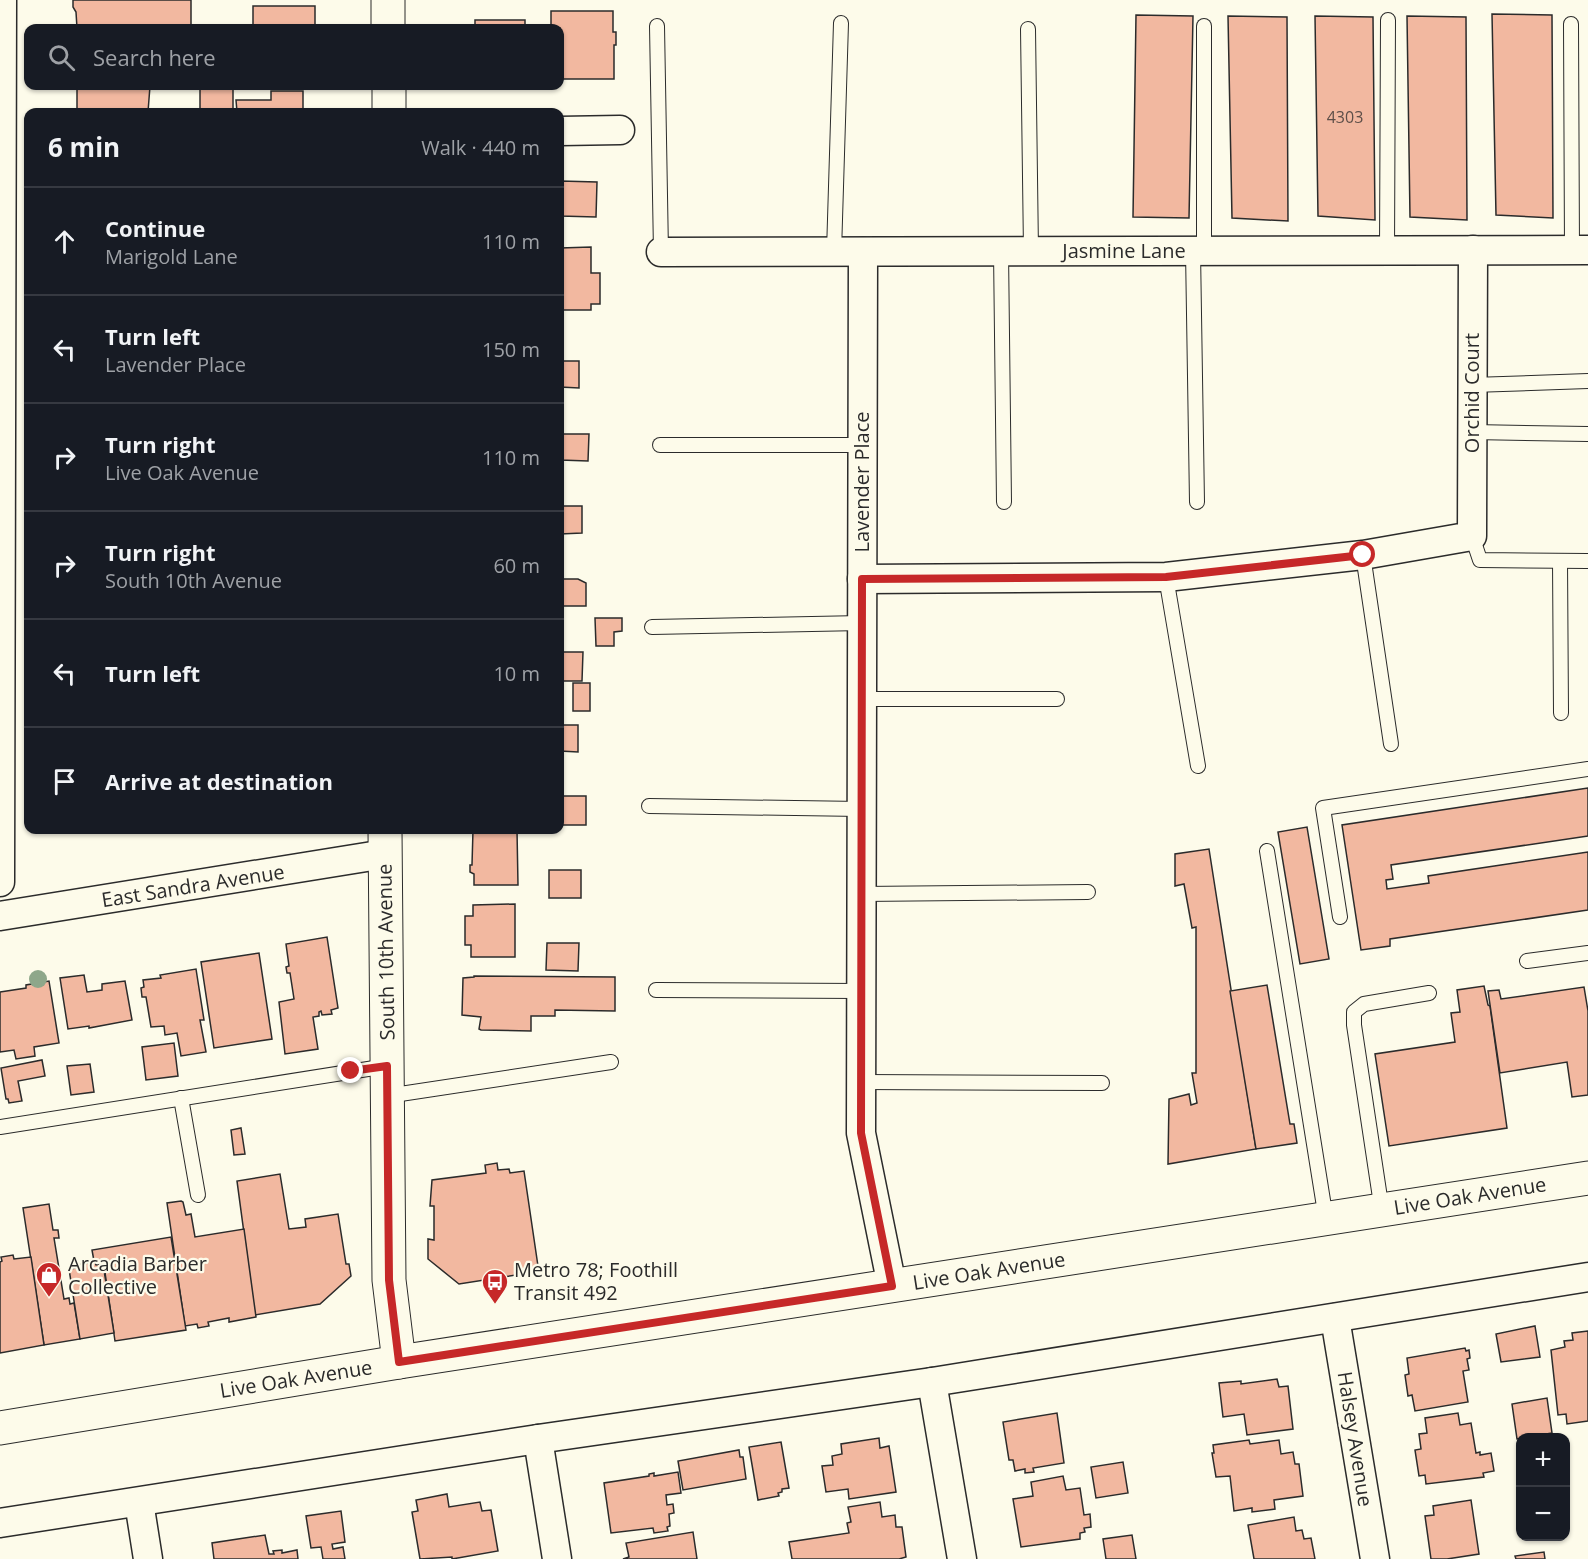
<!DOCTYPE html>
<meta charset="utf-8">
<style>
:root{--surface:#171b24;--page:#20242c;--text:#f1f3f6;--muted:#9ea1a6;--line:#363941}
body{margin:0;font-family:"Open Sans",sans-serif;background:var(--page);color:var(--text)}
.controls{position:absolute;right:18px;bottom:18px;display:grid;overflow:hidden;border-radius:12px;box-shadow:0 2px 4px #0004}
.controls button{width:54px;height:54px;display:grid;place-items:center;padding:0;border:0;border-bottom:2px solid var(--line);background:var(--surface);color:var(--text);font:30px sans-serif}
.stop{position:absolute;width:18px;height:18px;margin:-14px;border:4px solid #c62828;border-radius:50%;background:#fff}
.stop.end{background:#c62828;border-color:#fff;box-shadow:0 2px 6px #0008}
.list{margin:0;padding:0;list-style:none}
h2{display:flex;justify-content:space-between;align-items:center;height:78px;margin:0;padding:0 24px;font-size:26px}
h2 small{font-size:20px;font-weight:400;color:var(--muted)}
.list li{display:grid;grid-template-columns:39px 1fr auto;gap:18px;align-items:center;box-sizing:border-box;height:108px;padding:0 24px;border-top:2px solid var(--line)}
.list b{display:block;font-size:22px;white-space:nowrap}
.list p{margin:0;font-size:20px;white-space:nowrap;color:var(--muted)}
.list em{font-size:20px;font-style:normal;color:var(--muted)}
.icon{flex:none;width:33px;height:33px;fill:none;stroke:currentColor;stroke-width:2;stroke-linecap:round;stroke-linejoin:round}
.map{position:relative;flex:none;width:1588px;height:1559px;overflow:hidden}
.search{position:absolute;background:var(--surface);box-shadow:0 2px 4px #0004;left:24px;top:24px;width:540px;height:66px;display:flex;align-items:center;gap:15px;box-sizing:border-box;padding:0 21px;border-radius:12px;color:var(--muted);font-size:22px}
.panel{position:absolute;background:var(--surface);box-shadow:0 2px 4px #0004;left:24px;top:108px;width:540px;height:726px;border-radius:12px}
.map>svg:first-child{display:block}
.building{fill:#f2b8a0;stroke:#2b2b2b;stroke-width:1.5}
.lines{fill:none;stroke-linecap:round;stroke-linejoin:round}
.lane-casing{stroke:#2b2b2b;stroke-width:16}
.street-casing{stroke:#2b2b2b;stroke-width:31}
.secondary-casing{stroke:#2b2b2b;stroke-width:35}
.primary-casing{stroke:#2b2b2b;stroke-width:35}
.lane{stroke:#fdfbea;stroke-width:14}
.street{stroke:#fdfbea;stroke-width:28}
.secondary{stroke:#fdfbea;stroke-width:33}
.primary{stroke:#fdfbea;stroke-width:33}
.tree{fill:#8ea78a}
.route{stroke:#c62828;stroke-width:8}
.labels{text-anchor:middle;stroke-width:4.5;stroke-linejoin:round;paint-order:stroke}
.number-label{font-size:16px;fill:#5d4e48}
.street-label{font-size:20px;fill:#2b2b2b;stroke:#fdfbea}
.poi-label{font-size:20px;fill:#2b2b2b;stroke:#fdfbea;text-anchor:start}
</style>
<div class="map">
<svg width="1588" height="1559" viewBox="0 0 1588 1559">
<rect width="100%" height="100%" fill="#fdfbea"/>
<g class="building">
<polygon points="73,0 191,0 191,28 77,28 76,12 73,7"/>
<rect x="253" y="6" width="62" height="22"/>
<polygon points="551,11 613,11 613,32 616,32 616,45 614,45 614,79 560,79 560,28 551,28"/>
<polygon points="1492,14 1552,15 1553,218 1496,215"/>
<polygon points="1136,15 1193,16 1189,218 1133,217"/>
<polygon points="1228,16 1287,17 1288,221 1232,218"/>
<polygon points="1315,16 1373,17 1375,220 1318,216"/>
<polygon points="1407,16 1466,17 1467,220 1410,217"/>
<rect x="475" y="20" width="50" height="8"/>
<polygon points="68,86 150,86 148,112 77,112 77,87"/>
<rect x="200" y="86" width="33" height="23"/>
<polygon points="271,91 303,91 303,112 305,112 237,112 236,100 271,100"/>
<polygon points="560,181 597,182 596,217 560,216"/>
<polygon points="591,247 591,273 600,273 600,304 591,304 591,310 560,310 560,248"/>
<polygon points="560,361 579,361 579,388 560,387"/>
<polygon points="560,434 589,434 588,461 560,460"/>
<polygon points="560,506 582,506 582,533 560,534"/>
<polygon points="560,579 578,579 586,583 586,606 560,606"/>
<polygon points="595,618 622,618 622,631 614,632 614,646 596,646"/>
<polygon points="560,652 583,652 582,681 560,681"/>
<rect x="573" y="683" width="17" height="28"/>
<polygon points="560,725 578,725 578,752 560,751"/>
<polygon points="1588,788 1588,836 1391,865 1393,879 1386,880 1387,889 1429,883 1428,876 1588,852 1588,910 1390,939 1390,946 1361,950 1342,825"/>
<rect x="560" y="796" width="26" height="29"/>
<polygon points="1307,827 1329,959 1300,964 1278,832"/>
<polygon points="473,830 517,830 518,885 474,885 474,874 470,872 470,865 472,865"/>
<polygon points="1209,849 1256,1149 1168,1164 1169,1099 1189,1094 1191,1105 1197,1103 1192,1073 1196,1073 1196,927 1192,928 1184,884 1175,886 1175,854"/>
<rect x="549" y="870" width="32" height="28"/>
<polygon points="515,904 515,957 471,957 471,945 465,945 465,916 473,916 473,905"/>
<polygon points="327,937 338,1008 331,1010 332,1014 322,1015 321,1011 319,1012 319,1016 313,1017 318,1049 285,1054 279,1002 294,999 290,973 287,973 286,967 289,966 286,944"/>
<polygon points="547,943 579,943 578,971 546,970"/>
<polygon points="259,953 272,1039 214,1048 201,962"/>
<polygon points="196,969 204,1020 200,1020 206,1052 181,1056 177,1033 165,1035 164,1026 151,1027 146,997 142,997 141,988 144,987 143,980 161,978 160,975"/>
<polygon points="84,975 87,992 102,990 102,984 125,981 132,1020 89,1028 89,1026 68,1029 60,978"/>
<polygon points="474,976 615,977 615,1011 555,1010 555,1016 531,1016 531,1031 481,1030 479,1029 481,1017 462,1015 463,978 474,977"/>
<polygon points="49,981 59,1043 34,1047 35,1056 16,1059 14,1050 0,1052 0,992 26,988 26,985"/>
<polygon points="1267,985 1290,1124 1294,1124 1297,1143 1256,1149 1230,991"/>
<polygon points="1484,986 1488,1005 1490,1006 1507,1128 1389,1146 1375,1054 1455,1042 1451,1013 1460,1012 1457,990"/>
<polygon points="1584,987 1588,1011 1588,1095 1572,1097 1567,1062 1500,1073 1488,991 1499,990 1501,999"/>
<polygon points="174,1043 178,1076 146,1080 142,1047"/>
<polygon points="42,1060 45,1076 18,1081 22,1101 9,1103 8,1099 6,1099 1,1068"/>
<polygon points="90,1064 94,1092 71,1095 67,1066"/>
<polygon points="241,1128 245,1154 234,1155 231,1130"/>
<polygon points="497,1163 498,1170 509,1169 510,1173 524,1171 538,1266 541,1271 459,1284 428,1259 428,1239 434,1240 434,1206 430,1206 432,1180 486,1173 485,1165"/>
<polygon points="280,1174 289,1229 306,1227 305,1219 338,1214 346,1264 349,1264 351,1276 320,1304 255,1315 237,1181"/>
<polygon points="181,1201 183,1202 186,1215 191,1214 195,1237 244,1229 256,1317 229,1322 229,1318 208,1322 209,1326 198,1328 197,1324 185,1326 167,1203"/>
<polygon points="49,1204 53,1230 58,1230 59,1238 54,1238 64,1299 69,1298 70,1304 74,1303 80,1339 44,1345 23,1208"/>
<polygon points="171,1237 186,1330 115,1341 103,1259 94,1261 92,1250"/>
<polygon points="13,1255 14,1259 31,1257 44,1345 0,1353 0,1262 2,1261 1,1257"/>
<polygon points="95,1262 96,1265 103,1264 114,1333 80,1339 69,1269 76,1268 76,1265"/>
<polygon points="1535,1326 1540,1357 1501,1362 1496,1334"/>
<polygon points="1588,1331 1588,1421 1567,1424 1566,1414 1558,1415 1551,1350 1565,1347 1564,1341 1573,1340 1572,1333"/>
<polygon points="1465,1348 1466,1351 1469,1350 1470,1358 1467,1359 1469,1370 1463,1371 1468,1402 1415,1411 1412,1395 1408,1396 1405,1375 1409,1374 1407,1358"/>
<polygon points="1277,1379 1279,1387 1288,1386 1293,1429 1247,1435 1244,1414 1223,1417 1219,1383 1241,1381 1241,1384"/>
<polygon points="1547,1398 1552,1433 1517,1439 1512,1404"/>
<polygon points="1057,1413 1064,1463 1033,1468 1034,1472 1025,1473 1025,1469 1015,1471 1013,1460 1009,1460 1003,1422"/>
<polygon points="1458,1413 1460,1425 1471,1423 1476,1453 1480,1452 1480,1455 1491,1453 1494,1471 1483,1473 1484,1477 1426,1484 1425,1475 1419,1476 1415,1450 1421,1449 1419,1434 1427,1433 1425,1418"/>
<polygon points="879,1438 880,1448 889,1446 896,1492 849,1499 848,1489 826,1492 822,1466 833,1465 832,1456 842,1454 841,1444"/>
<polygon points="1249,1440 1250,1444 1279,1440 1281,1454 1293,1452 1295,1464 1299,1464 1303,1496 1274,1500 1275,1509 1252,1512 1252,1508 1234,1511 1230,1476 1216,1477 1212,1453 1214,1453 1213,1445"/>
<polygon points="781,1442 789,1488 782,1489 782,1492 778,1493 779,1496 758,1500 749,1447"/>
<polygon points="739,1450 740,1457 743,1457 746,1479 683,1490 678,1461"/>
<polygon points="1123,1462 1128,1493 1096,1498 1091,1467"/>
<polygon points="678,1472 681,1493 666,1495 667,1505 673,1504 674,1513 669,1514 670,1526 667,1527 668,1531 654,1533 653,1528 611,1533 604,1483 649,1476 649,1474 654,1473 654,1476"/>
<polygon points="1063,1476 1066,1490 1080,1488 1084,1515 1090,1514 1091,1527 1084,1528 1085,1532 1080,1533 1080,1539 1021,1547 1013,1499 1033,1496 1031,1482"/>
<polygon points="447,1494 449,1507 480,1502 482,1511 491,1510 498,1551 452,1559 452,1557 420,1559 412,1512 418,1511 416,1500"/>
<polygon points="1471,1500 1479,1554 1447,1559 1431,1559 1425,1516 1434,1515 1433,1506"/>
<polygon points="880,1502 882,1517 895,1515 896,1527 902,1527 906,1557 899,1559 792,1559 789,1542 849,1533 847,1523 851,1522 848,1507"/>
<polygon points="341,1511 345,1542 332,1544 333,1549 343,1547 345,1559 323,1559 321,1547 311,1548 306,1516"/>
<polygon points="1294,1517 1296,1531 1302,1530 1304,1539 1311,1538 1315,1559 1254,1559 1248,1525"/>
<polygon points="693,1532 697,1559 623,1559 629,1557 626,1543"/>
<polygon points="265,1535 269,1554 274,1554 273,1551 282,1550 282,1553 297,1550 298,1559 214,1559 212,1543"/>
<polygon points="1132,1535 1136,1559 1106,1559 1103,1539"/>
<polygon points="1544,1552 1545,1559 1516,1559 1515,1556"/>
</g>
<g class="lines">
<g class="lane-casing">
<g id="lane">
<polyline points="1571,24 1572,251"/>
<polyline points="657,26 661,252"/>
<polyline points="1028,29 1031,251"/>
<polyline points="1387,250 1388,20"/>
<polyline points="1001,251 1004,502"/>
<polyline points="1193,251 1197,502"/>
<polyline points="1204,251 1204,26"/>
<polyline points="834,252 841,23"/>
<polyline points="1472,385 1588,381"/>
<polyline points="1472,432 1588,434"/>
<polyline points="660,445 863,445"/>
<polyline points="1472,536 1480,560 1588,561"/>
<polyline points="1363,555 1391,744"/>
<polyline points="1560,561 1561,713"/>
<polyline points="1166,577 1198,766"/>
<polyline points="652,627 862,623"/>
<polyline points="862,699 1057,699"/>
<polyline points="649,806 861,809"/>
<polyline points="1267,851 1326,1219"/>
<polyline points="861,894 1088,892"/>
<polyline points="1340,917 1323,808 1588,769"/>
<polyline points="1527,961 1588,953"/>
<polyline points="656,990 861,991"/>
<polyline points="861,1082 1102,1083"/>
<polyline points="387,1096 611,1062"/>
<polyline points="181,1098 198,1195"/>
<polyline points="0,1127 387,1066"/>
<polyline points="1382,1211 1354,1025 1354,1012 1364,1004 1429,993"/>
</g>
</g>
<g class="street-casing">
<g id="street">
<polyline points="560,131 620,130"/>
<polyline points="661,252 1588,250"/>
<polyline points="863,252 861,1133 892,1286"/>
<polyline points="862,579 1166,577 1363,555 1472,536 1473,250"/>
<polyline points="0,882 2,0"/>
<polyline points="0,916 385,854"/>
<polyline points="1335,1318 1375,1559"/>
<polyline points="932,1382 962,1559"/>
<polyline points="538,1439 557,1559"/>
<polyline points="139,1502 148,1559"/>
<polyline points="0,1523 538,1439 932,1382 1588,1277"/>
</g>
</g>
<g class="secondary-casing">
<g id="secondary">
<polyline points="388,0 388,28"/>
<polyline points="389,86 389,112"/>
<polyline points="385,830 389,1280 399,1362"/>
</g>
</g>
<g class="primary-casing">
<polyline id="primary" points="0,1428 399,1362 1588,1178"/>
</g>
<use href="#lane" class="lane"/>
<use href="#street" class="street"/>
<use href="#secondary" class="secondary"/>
<use href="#primary" class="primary"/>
</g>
<circle class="tree" cx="38" cy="979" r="9"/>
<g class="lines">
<polyline class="route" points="351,1071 387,1066 389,1280 399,1362 892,1286 861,1133 862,579 1166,577 1363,555"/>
</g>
<defs>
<g id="shop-pin" transform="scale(1.35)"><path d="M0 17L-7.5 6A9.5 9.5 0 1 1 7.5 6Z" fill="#c62828" stroke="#fdfbea"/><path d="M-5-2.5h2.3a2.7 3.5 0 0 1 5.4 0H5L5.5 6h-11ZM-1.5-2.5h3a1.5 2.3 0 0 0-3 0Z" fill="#fff"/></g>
<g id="bus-pin" transform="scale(1.35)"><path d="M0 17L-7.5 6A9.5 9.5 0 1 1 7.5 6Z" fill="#c62828" stroke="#fdfbea"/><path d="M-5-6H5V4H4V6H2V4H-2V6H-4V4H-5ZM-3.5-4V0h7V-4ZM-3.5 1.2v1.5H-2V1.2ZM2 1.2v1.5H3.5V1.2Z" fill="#fff"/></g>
</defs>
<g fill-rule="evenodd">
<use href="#shop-pin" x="49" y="1275"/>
<use href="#bus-pin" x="495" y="1282"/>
</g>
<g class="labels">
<g class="number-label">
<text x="1345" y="123">4303</text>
</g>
<g class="street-label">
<text x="1124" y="258">Jasmine Lane</text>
<text transform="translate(1472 393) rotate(-90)" y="7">Orchid Court</text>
<text transform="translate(862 482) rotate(-90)" y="7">Lavender Place</text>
<text transform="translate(193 886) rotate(-9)" y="7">East Sandra Avenue</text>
<text transform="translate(386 952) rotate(-91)" y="7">South 10th Avenue</text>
<text transform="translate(1470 1196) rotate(-9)" y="7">Live Oak Avenue</text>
<text transform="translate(989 1271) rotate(-9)" y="7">Live Oak Avenue</text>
<text transform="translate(296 1379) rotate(-9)" y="7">Live Oak Avenue</text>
<text transform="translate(1355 1439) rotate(81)" y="7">Halsey Avenue</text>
</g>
<g class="poi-label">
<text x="68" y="1271">Arcadia Barber<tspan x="68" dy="23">Collective</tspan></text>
<text x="514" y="1277">Metro 78; Foothill<tspan x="514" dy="23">Transit 492</tspan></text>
</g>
</g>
</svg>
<div class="controls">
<button>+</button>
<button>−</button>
</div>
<div class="stop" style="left:1363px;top:555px"></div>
<div class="stop end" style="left:351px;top:1071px"></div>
<div class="search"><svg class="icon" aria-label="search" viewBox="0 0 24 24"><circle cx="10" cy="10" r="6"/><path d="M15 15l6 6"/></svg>Search here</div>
<section class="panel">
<h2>6 min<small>Walk · 440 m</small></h2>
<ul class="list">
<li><svg class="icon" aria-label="ahead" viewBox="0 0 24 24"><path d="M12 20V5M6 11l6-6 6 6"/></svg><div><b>Continue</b><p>Marigold Lane</p></div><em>110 m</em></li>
<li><svg class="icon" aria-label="left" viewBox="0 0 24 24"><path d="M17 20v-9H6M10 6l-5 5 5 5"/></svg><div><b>Turn left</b><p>Lavender Place</p></div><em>150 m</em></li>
<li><svg class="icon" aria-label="right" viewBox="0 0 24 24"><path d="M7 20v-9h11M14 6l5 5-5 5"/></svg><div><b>Turn right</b><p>Live Oak Avenue</p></div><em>110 m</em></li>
<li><svg class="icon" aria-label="right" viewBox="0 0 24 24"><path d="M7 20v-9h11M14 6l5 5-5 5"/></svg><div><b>Turn right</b><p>South 10th Avenue</p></div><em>60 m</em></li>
<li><svg class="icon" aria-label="left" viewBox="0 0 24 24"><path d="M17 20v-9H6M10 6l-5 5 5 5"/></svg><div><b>Turn left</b></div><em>10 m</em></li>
<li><svg class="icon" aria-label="arrive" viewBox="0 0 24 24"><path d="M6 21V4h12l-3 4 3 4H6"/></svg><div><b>Arrive at destination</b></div></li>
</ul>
</section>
</div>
